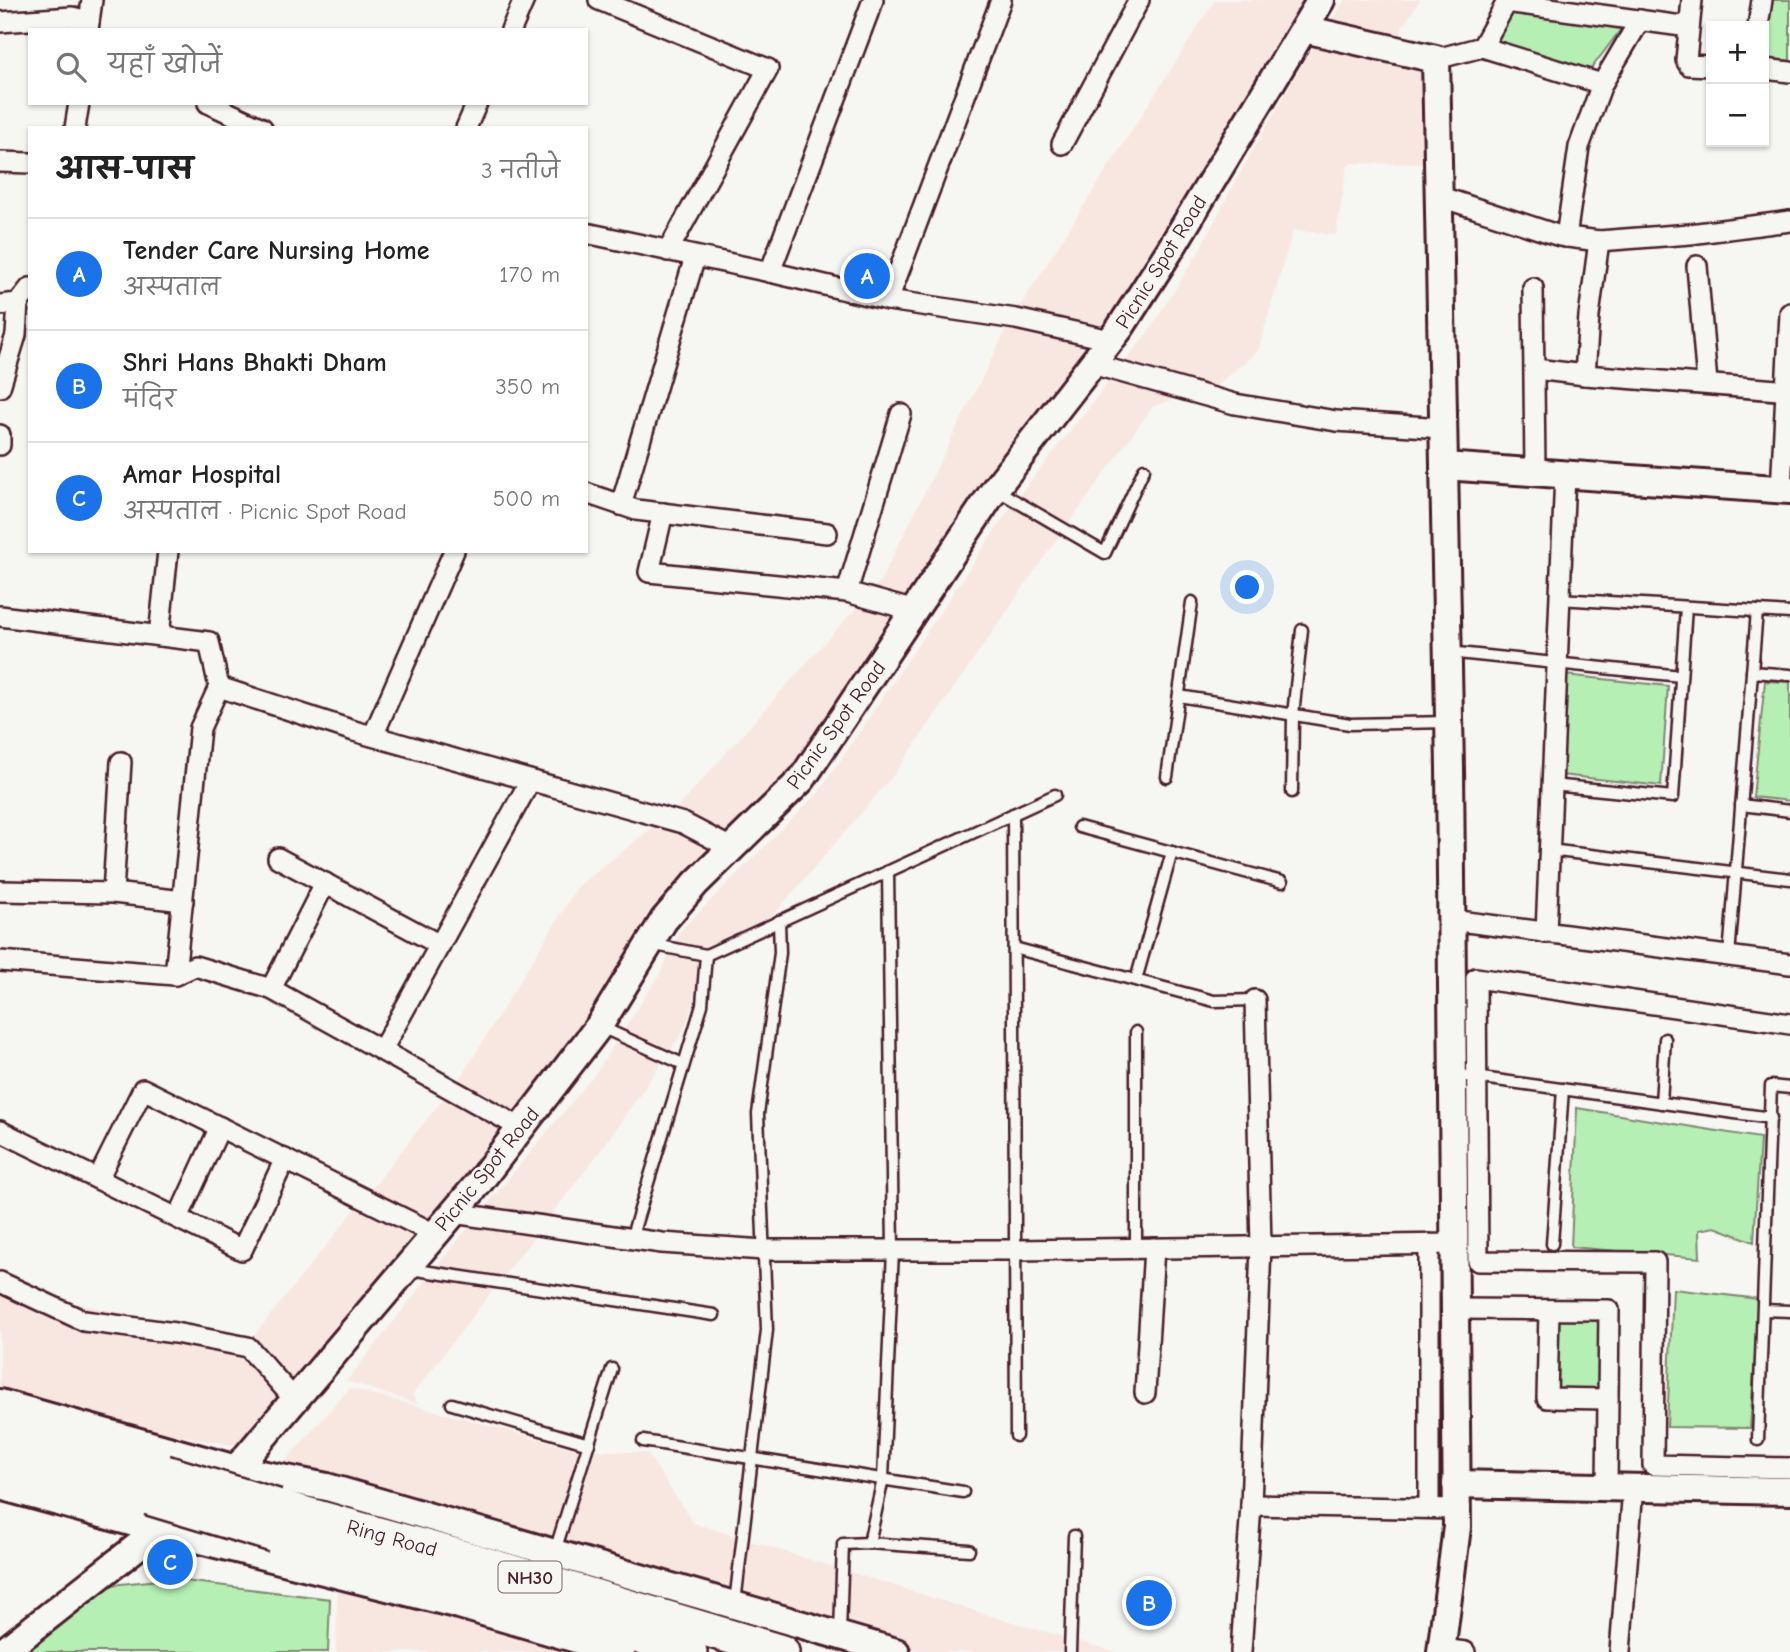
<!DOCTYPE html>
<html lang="hi">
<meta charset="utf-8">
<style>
:root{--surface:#fff;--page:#f2f2f2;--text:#222;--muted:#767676;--line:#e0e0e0;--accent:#1a73e8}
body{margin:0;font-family:"Comic Neue","Playpen Sans Deva",sans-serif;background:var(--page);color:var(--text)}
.controls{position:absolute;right:21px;top:21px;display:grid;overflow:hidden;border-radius:0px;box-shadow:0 2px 5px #0004}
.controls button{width:63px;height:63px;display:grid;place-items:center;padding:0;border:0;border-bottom:2px solid var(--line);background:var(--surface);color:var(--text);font:35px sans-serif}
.you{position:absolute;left:1248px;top:588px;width:24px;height:24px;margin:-18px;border:5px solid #fff;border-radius:50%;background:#1a73e8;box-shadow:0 0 0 10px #1a73e833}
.badge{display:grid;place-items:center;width:46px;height:46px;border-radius:50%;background:var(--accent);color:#fff;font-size:23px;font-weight:700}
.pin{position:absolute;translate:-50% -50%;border:4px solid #fff;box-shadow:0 2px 7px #0006}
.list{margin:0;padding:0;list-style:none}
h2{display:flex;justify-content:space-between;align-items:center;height:91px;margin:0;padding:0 28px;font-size:30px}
h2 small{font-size:23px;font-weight:400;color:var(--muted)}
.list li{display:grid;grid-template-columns:46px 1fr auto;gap:21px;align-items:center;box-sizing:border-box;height:112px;padding:0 28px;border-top:2px solid var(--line)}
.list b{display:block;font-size:26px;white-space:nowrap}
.list p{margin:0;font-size:23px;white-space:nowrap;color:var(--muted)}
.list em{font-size:23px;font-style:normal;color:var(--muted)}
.icon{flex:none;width:38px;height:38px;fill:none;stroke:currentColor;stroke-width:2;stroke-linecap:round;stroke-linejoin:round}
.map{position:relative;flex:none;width:1790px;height:1652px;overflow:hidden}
.search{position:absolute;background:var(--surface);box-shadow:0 2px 5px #0004;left:28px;top:28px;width:560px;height:77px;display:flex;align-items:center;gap:18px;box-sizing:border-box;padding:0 24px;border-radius:0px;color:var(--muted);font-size:26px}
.panel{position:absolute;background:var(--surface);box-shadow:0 2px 5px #0004;left:28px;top:126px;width:560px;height:427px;border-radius:0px}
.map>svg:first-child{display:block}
.built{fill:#f8e7e0}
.green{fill:#b5efb4;stroke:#808770;stroke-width:2}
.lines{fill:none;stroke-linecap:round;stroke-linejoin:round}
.lane-casing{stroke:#4a1f2b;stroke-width:15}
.street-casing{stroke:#4a1f2b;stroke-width:24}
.secondary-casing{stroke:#4a1f2b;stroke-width:32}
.highway-casing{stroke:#4a1f2b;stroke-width:38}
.lane{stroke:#f6f6f2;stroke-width:10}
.street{stroke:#f6f6f2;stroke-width:19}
.secondary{stroke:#f6f6f2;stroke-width:26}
.highway{stroke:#f6f6f2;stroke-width:33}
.highway-bridge-casing{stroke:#4a1f2b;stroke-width:38;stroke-linecap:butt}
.highway-bridge{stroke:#f6f6f2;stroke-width:33}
.labels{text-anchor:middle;stroke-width:5;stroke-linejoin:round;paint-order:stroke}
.shield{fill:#f6f6f2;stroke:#7e6067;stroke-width:2}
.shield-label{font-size:19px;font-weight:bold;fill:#4a1f2b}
.street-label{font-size:21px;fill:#4a1f2b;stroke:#f6f6f2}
</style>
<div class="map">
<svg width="1790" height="1652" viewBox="0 0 1790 1652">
<rect width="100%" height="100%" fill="#f6f6f2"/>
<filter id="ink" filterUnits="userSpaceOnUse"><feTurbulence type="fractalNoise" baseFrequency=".0143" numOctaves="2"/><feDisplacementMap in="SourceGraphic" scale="14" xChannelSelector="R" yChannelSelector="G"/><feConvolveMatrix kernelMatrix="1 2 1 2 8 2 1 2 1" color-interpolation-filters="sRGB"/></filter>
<g filter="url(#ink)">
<g class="built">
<polygon points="1215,0 1312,0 1132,303 883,654 595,1025 250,1448 120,1425 0,1392 0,1287 250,1341 463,1074 578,886 676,809 881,580 1010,322"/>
<polygon points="1345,0 1420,0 1402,27 1401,35 1438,52 1445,164 1351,163 1347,167 1336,235 1293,230 1258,351 1214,388 1153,406 1038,566 893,776 775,913 710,955 683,1032 604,1146 412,1395 418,1404 347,1381 449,1251 596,1073 661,972 679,932 819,792 1015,501 1149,331 1198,253 1238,177 1301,66"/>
<polygon points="350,1388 576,1449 647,1453 693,1523 994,1617 1116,1652 924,1652 565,1543 283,1464"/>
<polygon points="338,1587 593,1652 336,1652"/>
</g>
<g class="green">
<polygon points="1770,0 1790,0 1790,61 1764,58"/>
<polygon points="1512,10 1621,29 1587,74 1495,43"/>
<polygon points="1565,675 1668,686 1661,786 1561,775"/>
<polygon points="1765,681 1790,682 1790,801 1753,797"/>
<polygon points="1577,1108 1760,1138 1754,1242 1715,1227 1699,1230 1700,1258 1571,1247"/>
<polygon points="1673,1289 1759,1299 1750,1428 1667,1427"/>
<polygon points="1555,1317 1605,1317 1604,1392 1555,1392"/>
<polygon points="168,1579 330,1599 328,1652 19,1652 102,1586"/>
</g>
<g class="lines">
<g class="lane-casing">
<g id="lane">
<polyline points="995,489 1105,553 1144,469"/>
<polyline points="1559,599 1790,613"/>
<polyline points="1448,652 1681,676"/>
<polyline points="1752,672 1790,675"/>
<polyline points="1179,696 1350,724 1449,722"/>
<polyline points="1167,777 1192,602"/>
<polyline points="1552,785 1673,797 1686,607"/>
<polyline points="1292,792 1293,715 1302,630"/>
<polyline points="1741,805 1790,811"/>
<polyline points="1013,814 1016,1436"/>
<polyline points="1079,827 1282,882"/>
<polyline points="1549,850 1790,879"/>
<polyline points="650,944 706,955 1055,795"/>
<polyline points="1014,948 1214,1001 1255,1000"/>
<polyline points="1729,956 1757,611"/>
<polyline points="1136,980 1172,852"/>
<polyline points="601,1027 683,1064"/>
<polyline points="1136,1032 1136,1248"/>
<polyline points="1453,1074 1771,1118"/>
<polyline points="1661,1103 1665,1039"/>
<polyline points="631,1239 702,1005 706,955"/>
<polyline points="1552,1244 1563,1089"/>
<polyline points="410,1269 714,1315"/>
<polyline points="1764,1310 1790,1311"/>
<polyline points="452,1404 589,1444"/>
<polyline points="1758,1440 1771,1086 1790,1088"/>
<polyline points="643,1441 963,1492"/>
<polyline points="869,1543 883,1479 893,1250 888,871"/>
<polyline points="555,1551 612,1369"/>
<polyline points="735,1603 767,1330 758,1114 780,953 779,921"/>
<polyline points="840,1633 843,1544 869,1543 969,1550"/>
<polyline points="1070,1652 1074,1536"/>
</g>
</g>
<g class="street-casing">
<g id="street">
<polyline points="599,0 768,69 668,251"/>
<polyline points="1692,0 1686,60 1689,65 1711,66"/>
<polyline points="1506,2 1689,27"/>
<polyline points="0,22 72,17 89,21"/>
<polyline points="1758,26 1762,0"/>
<polyline points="88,30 92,0"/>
<polyline points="511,30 524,0"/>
<polyline points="1482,47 1602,84"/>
<polyline points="1436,59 1482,47 1508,0"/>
<polyline points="1764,69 1790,72"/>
<polyline points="208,103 262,128"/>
<polyline points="75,128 79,103"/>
<polyline points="466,128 477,103"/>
<polyline points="1062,144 1139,0"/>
<polyline points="0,162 30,163"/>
<polyline points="1438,196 1560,236 1599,241 1690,234 1790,221"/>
<polyline points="586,233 770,272 888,300 1016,319 1110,340"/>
<polyline points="1566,237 1579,147 1602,84 1640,20"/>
<polyline points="1697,266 1707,383"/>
<polyline points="770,272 873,0"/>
<polyline points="1533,288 1535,472"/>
<polyline points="888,300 1001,0"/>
<polyline points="0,305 18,303 30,288"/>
<polyline points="1092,364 1235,404 1336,421 1443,428"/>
<polyline points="1535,369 1585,375 1790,391"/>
<polyline points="1585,375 1589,316 1599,241"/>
<polyline points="0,387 16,335 18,303"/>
<polyline points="0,435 0,445"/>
<polyline points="1781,490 1790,313"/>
<polyline points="586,493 636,510 827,533"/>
<polyline points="621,505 695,257"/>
<polyline points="663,513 649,572 847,592 901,414"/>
<polyline points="847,592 915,611"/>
<polyline points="0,616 209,642 219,687 200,728 175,975"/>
<polyline points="159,636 168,551"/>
<polyline points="219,687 354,731 683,823 731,848"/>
<polyline points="373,736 454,551"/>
<polyline points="278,858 440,945"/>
<polyline points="0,891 113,893 121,762"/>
<polyline points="113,893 183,901"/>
<polyline points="1451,920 1790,964"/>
<polyline points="1546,933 1565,474"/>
<polyline points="0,961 175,975 195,966 271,989 521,1128"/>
<polyline points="271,989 325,883"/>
<polyline points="1790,1024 1476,978 1478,1261 1655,1262 1653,1465 1790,1468"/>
<polyline points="382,1050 530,781"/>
<polyline points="0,1131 242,1250 285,1159"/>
<polyline points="98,1179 143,1089 435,1234"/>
<polyline points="453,1213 662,1243 764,1250 1016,1250 1454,1244"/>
<polyline points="178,1218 220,1127"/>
<polyline points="0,1282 84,1321 175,1333 248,1347 294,1399"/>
<polyline points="1455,1309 1609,1310 1607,1487"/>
<polyline points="1549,1310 1547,1398 1608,1399"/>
<polyline points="1145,1393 1154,1248"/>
<polyline points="1251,1505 1457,1509"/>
<polyline points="1429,1508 1429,1244"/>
<polyline points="1442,1649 1465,1652"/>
<polyline points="1241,1652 1251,1505 1261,1246 1255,1000"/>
<polyline points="1620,1652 1633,1488"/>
</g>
</g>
<g class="secondary-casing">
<g id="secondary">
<polyline points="1304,29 1436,59 1450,768 1457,1527 1441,1652"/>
<polyline points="1444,466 1790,490"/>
<polyline points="0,1403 236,1469 327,1487 896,1652"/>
<polyline points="1456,1484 1790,1491"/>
<polyline points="0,1486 160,1530 459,1605 621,1652"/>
<polyline points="3,1652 236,1469 477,1185 599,1026 664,920 696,883 802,779 995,489 1120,328 1170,250 1321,0"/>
</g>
</g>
<g class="highway-casing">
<g id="highway">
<polyline points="0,1427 165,1472"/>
<polyline points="0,1457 149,1498"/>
<polyline points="277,1506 472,1560 782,1652"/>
<polyline points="273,1535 475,1588 690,1652"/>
</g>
</g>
<use href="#lane" class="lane"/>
<use href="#street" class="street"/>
<use href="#secondary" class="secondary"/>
<use href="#highway" class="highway"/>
<g class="highway-bridge-casing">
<g id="highway-bridge">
<polyline points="165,1472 277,1506"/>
<polyline points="149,1498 273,1535"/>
</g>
</g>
<use href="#highway-bridge" class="highway-bridge"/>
</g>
</g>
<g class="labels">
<rect class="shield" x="498.5" y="1561.5" width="63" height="31" rx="5"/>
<g class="shield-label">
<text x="530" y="1584">NH30</text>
</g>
<g class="street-label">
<text transform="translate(1161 262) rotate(-58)" y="7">Picnic Spot Road</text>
<text transform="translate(836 725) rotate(-54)" y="7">Picnic Spot Road</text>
<text transform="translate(487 1169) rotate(-51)" y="7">Picnic Spot Road</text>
<text transform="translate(392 1538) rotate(15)" y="7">Ring Road</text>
</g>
</g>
</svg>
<div class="controls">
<button>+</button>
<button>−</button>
</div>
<div class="you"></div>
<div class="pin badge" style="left:867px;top:276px">A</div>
<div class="pin badge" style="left:1149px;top:1603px">B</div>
<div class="pin badge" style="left:170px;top:1562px">C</div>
<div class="search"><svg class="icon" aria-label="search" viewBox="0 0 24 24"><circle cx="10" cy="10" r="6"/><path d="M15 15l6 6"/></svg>यहाँ खोजें</div>
<section class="panel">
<h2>आस-पास<small>3 नतीजे</small></h2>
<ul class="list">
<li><span class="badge">A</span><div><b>Tender Care Nursing Home</b><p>अस्पताल</p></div><em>170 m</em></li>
<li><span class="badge">B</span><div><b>Shri Hans Bhakti Dham</b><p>मंदिर</p></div><em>350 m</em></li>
<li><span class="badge">C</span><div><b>Amar Hospital</b><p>अस्पताल · Picnic Spot Road</p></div><em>500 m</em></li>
</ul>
</section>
</div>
